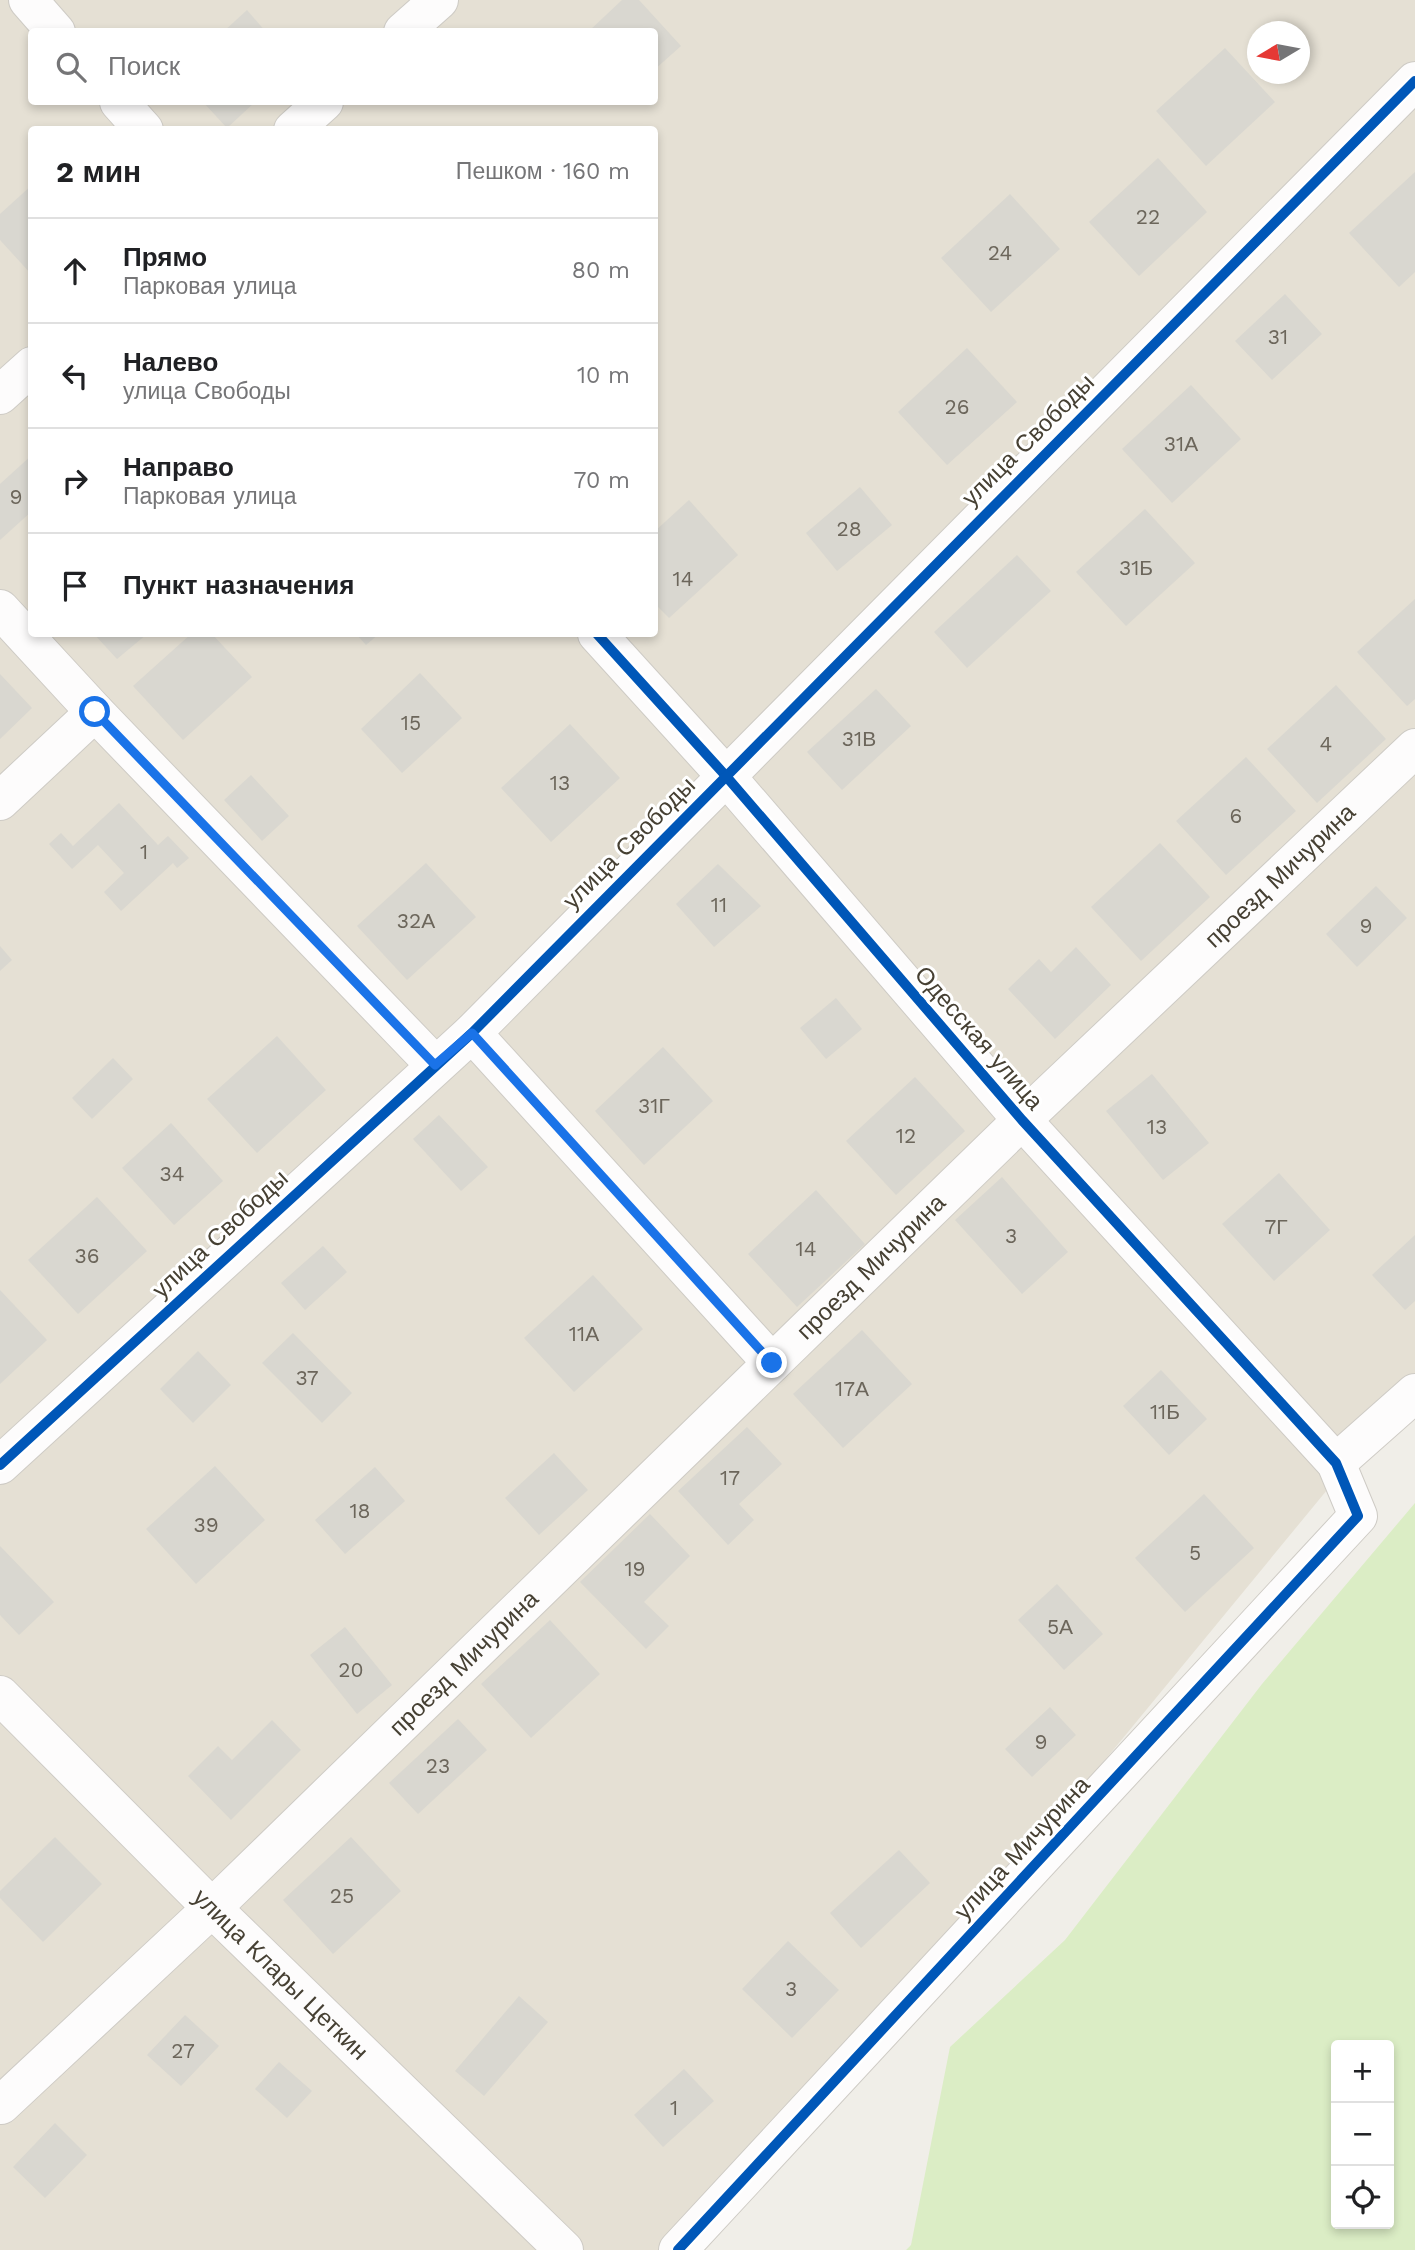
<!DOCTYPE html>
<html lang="ru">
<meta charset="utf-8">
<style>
:root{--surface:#fff;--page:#f2f2f2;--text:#202124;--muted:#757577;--line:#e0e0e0}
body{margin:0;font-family:"Work Sans",sans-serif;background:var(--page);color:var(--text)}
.controls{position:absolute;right:21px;bottom:21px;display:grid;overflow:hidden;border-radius:7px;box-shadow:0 4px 10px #0003}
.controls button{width:63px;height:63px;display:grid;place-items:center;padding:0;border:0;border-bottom:2px solid var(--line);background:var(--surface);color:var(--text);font:35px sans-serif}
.compass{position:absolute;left:1247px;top:21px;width:63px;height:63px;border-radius:50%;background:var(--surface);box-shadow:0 4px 10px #0003;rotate:260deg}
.stop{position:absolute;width:21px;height:21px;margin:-16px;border:5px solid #1a73e8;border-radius:50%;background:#fff}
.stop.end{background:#1a73e8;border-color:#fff;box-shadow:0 2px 7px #0008}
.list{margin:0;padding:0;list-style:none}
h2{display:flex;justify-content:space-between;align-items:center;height:91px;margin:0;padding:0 28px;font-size:30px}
h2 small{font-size:23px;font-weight:400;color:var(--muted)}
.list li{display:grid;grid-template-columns:46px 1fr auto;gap:21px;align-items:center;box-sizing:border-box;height:105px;padding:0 28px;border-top:2px solid var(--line)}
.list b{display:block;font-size:26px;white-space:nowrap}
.list p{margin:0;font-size:23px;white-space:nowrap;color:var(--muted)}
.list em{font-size:23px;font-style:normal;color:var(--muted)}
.icon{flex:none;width:38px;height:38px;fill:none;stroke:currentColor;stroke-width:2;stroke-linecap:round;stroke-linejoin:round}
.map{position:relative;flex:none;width:1415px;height:2250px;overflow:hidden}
.search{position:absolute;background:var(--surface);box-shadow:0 4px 10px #0003;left:28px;top:28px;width:630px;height:77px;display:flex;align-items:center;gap:18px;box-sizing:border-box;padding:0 24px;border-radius:7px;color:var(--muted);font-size:26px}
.panel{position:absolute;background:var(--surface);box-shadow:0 4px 10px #0003;left:28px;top:126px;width:630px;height:511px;border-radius:7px}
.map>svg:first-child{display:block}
.residential{fill:#e5e0d4;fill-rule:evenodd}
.green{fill:#dbedc5;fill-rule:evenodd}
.building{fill:#d9d7d0}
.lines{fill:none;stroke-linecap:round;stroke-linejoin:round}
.minor-casing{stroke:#cecbc5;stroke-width:40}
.minor{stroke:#fdfcfc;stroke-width:38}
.cycleway-casing{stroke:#fff;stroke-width:15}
.cycleway{stroke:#0057b8;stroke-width:10}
.route{stroke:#1a73e8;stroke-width:9}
.labels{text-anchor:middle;stroke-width:6;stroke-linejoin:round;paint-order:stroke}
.number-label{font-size:21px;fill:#6c665b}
.street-label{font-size:24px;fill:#464033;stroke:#fff}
</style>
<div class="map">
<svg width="1415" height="2250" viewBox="0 0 1415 2250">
<rect width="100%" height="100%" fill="#f0eee8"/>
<path class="residential" d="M 0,0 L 1415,0 L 1415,1383 L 702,2250 L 0,2250 ZM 32,32 L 654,32 L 654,102 L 32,102 ZM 1258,32 L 1300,32 L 1300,74 L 1258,74 ZM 32,130 L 654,130 L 654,634 L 32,634 Z"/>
<path class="green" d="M 1415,1503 L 1415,2250 L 906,2250 L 911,2245 L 950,2047 L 1065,1940 L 1262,1684 ZM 1336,2045 L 1389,2045 L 1389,2224 L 1336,2224 Z"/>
<g class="building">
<polygon points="622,0 639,0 681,46 654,70 654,32 588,32"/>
<polygon points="247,10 266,32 223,32"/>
<polygon points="1225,48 1275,102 1206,166 1156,111"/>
<polygon points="203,102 255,102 227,128"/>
<polygon points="1158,158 1207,212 1139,276 1089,222"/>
<polygon points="1415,172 1415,272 1399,287 1349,233"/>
<polygon points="32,185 32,275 0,240 0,214"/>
<polygon points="1010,194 1060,249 991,312 941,258"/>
<polygon points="1285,294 1322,334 1272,380 1235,341"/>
<polygon points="967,348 1017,402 947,465 898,412"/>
<polygon points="1191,385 1241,439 1172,503 1122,449"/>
<polygon points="32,455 32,511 0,540 0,484"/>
<polygon points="860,487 892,525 837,571 806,533"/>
<polygon points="689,500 738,555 669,618 654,603 654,532"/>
<polygon points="1145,509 1195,563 1126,626 1076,572"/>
<polygon points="1017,555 1051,591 967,668 934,632"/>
<polygon points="1415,599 1415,699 1407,706 1357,652"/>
<polygon points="94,634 147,634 117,659"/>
<polygon points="191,634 212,634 252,677 183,740 133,686"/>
<polygon points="356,634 379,634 366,645"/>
<polygon points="420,673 462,718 402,773 361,729"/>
<polygon points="0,674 32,708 0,739"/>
<polygon points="1336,685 1386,739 1317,803 1267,749"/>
<polygon points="876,689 911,726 842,790 807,752"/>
<polygon points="570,724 620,778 551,842 501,788"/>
<polygon points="1246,757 1296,811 1226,875 1176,821"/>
<polygon points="251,775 289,816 262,841 224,800"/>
<polygon points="119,803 158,845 168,836 189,858 177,868 173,863 121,911 104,892 124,873 98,845 72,869 49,844 61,833 73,846"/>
<polygon points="1160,843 1210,897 1141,961 1091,907"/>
<polygon points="426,863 476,917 407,980 357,926"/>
<polygon points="718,864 761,906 714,947 676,904"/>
<polygon points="1376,886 1407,918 1357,967 1326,934"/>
<polygon points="0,946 12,960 0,971"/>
<polygon points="1076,947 1111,985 1055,1039 1008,989 1039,959 1051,972"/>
<polygon points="836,998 862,1029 826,1059 800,1028"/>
<polygon points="277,1036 326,1090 257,1153 207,1099"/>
<polygon points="663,1047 713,1101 644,1165 595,1111"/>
<polygon points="113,1058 133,1079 92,1119 72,1098"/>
<polygon points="1152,1074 1209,1143 1163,1180 1106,1111"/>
<polygon points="915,1077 965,1131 896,1195 846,1141"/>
<polygon points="439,1115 488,1167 461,1191 413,1139"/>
<polygon points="171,1123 223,1181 174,1225 122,1168"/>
<polygon points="1279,1173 1330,1230 1274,1281 1222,1224"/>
<polygon points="1002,1177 1068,1252 1022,1294 955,1220"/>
<polygon points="816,1190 865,1244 797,1307 748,1254"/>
<polygon points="97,1197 147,1251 78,1314 28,1260"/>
<polygon points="1415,1235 1415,1301 1405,1310 1372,1275"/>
<polygon points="323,1246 347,1272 305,1310 281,1283"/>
<polygon points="593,1275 643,1329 574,1392 524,1338"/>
<polygon points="0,1290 47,1340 0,1384"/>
<polygon points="862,1330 912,1384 843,1448 793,1394"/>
<polygon points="293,1333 352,1393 322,1423 262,1363"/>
<polygon points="198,1351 231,1385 193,1423 160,1389"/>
<polygon points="1161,1370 1207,1419 1169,1455 1123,1406"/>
<polygon points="747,1427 782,1464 739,1504 754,1520 728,1545 678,1491"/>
<polygon points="554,1453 588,1490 539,1535 505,1498"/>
<polygon points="215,1466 265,1520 196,1584 146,1529"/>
<polygon points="375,1467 405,1501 345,1554 315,1520"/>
<polygon points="1204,1494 1254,1548 1185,1612 1135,1558"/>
<polygon points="650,1514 690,1556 644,1602 669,1626 646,1649 580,1582"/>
<polygon points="0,1546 54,1602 19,1635 0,1615"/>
<polygon points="1057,1584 1103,1634 1064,1670 1018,1620"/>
<polygon points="550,1620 600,1674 531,1738 481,1684"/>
<polygon points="345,1627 392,1685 357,1714 310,1655"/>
<polygon points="1050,1707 1076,1735 1032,1777 1005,1749"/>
<polygon points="458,1719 487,1750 418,1814 389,1783"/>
<polygon points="272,1720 301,1750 231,1820 188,1776 218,1746 232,1760"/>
<polygon points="55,1837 102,1884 43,1942 0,1898 0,1891"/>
<polygon points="351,1837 401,1891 333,1954 283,1900"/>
<polygon points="899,1850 930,1883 861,1948 830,1913"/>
<polygon points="788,1941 839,1990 792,2038 742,1989"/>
<polygon points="519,1996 548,2022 484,2096 455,2071"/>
<polygon points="185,2015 219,2046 181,2086 147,2055"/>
<polygon points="279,2062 312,2091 287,2118 255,2089"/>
<polygon points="684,2069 714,2101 663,2147 634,2115"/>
<polygon points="55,2123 87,2155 45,2198 13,2167"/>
</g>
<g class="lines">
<g class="minor-casing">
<g id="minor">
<polyline points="28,0 56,32"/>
<polyline points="403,32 439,0"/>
<polyline points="119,102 144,130"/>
<polyline points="293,130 324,102"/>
<polyline points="0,395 32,366"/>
<polyline points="0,609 95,712 435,1065"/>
<polyline points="597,634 725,775 1022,1120 1336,1463 1358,1516 678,2250"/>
<polyline points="0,801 95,712"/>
<polyline points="472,1033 772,1363"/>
<polyline points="1336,1463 1415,1393"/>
<polyline points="0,1465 472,1033 1415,81"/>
<path id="s1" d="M 0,1695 L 212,1908 L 564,2250"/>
<path id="s2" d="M 1,2105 L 212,1908 L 1022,1120 L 1415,748"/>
</g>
</g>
<use href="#minor" class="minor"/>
<g class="cycleway-casing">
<g id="cycleway">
<polyline points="597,634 725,775 1022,1120 1336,1463 1358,1516 678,2250"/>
<polyline points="0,1465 472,1033 1415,81"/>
</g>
</g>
<use href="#cycleway" class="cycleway"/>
</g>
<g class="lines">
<polyline class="route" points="95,712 435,1065 472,1033 772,1363"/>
</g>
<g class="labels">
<g class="number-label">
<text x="1148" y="224">22</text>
<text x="1000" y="260">24</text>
<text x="1278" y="344">31</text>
<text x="957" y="414">26</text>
<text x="1181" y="451">31А</text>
<text x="16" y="504">9</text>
<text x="849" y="536">28</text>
<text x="1136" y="575">31Б</text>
<text x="683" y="586">14</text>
<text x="411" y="730">15</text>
<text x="859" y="746">31В</text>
<text x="1326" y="751">4</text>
<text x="560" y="790">13</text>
<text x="1236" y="823">6</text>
<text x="144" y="859">1</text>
<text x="719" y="912">11</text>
<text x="416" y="928">32А</text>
<text x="1366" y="933">9</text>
<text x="654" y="1113">31Г</text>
<text x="1157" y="1134">13</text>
<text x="906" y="1143">12</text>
<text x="172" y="1181">34</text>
<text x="1276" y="1234">7Г</text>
<text x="1011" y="1243">3</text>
<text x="806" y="1256">14</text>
<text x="87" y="1263">36</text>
<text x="584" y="1341">11А</text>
<text x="307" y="1385">37</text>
<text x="852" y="1396">17А</text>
<text x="1165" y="1419">11Б</text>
<text x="730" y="1485">17</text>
<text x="360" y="1518">18</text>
<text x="206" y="1532">39</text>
<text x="1195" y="1560">5</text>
<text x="635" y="1576">19</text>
<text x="1060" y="1634">5А</text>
<text x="351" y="1677">20</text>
<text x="1041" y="1749">9</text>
<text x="438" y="1773">23</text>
<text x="342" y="1903">25</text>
<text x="791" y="1996">3</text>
<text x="183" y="2058">27</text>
<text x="674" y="2115">1</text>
</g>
<g class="street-label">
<text transform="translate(1028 440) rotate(-45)" y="8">улица Свободы</text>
<text transform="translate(629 843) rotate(-45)" y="8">улица Свободы</text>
<text dy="8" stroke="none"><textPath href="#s2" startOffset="1774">проезд Мичурина</textPath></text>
<text transform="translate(979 1038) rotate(49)" y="8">Одесская улица</text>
<text transform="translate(220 1234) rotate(-43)" y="8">улица Свободы</text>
<text dy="8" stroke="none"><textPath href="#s2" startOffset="1208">проезд Мичурина</textPath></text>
<text dy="8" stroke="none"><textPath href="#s2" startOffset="640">проезд Мичурина</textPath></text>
<text transform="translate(1022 1848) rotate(-47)" y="8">улица Мичурина</text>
<text dy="8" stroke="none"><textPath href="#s1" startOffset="396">улица Клары Цеткин</textPath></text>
</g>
</g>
</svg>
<div class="controls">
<button>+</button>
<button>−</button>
<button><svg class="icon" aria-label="locate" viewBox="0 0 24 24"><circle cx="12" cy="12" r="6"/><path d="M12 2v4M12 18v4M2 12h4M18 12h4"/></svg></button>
</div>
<svg class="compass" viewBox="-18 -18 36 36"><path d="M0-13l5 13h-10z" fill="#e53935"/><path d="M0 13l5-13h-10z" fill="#757577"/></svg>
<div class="stop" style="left:95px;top:712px"></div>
<div class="stop end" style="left:772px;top:1363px"></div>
<div class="search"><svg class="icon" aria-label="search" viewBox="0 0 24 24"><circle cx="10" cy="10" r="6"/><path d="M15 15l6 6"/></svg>Поиск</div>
<section class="panel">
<h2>2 мин<small>Пешком · 160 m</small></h2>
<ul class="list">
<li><svg class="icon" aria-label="ahead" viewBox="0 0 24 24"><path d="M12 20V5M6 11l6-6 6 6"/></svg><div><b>Прямо</b><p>Парковая улица</p></div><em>80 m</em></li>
<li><svg class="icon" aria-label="left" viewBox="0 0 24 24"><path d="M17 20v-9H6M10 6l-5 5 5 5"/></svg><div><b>Налево</b><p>улица Свободы</p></div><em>10 m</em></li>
<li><svg class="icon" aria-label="right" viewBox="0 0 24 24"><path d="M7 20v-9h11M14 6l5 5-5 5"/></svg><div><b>Направо</b><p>Парковая улица</p></div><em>70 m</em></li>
<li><svg class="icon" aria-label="arrive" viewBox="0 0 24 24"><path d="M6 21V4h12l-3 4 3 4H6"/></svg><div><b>Пункт назначения</b></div></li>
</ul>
</section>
</div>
